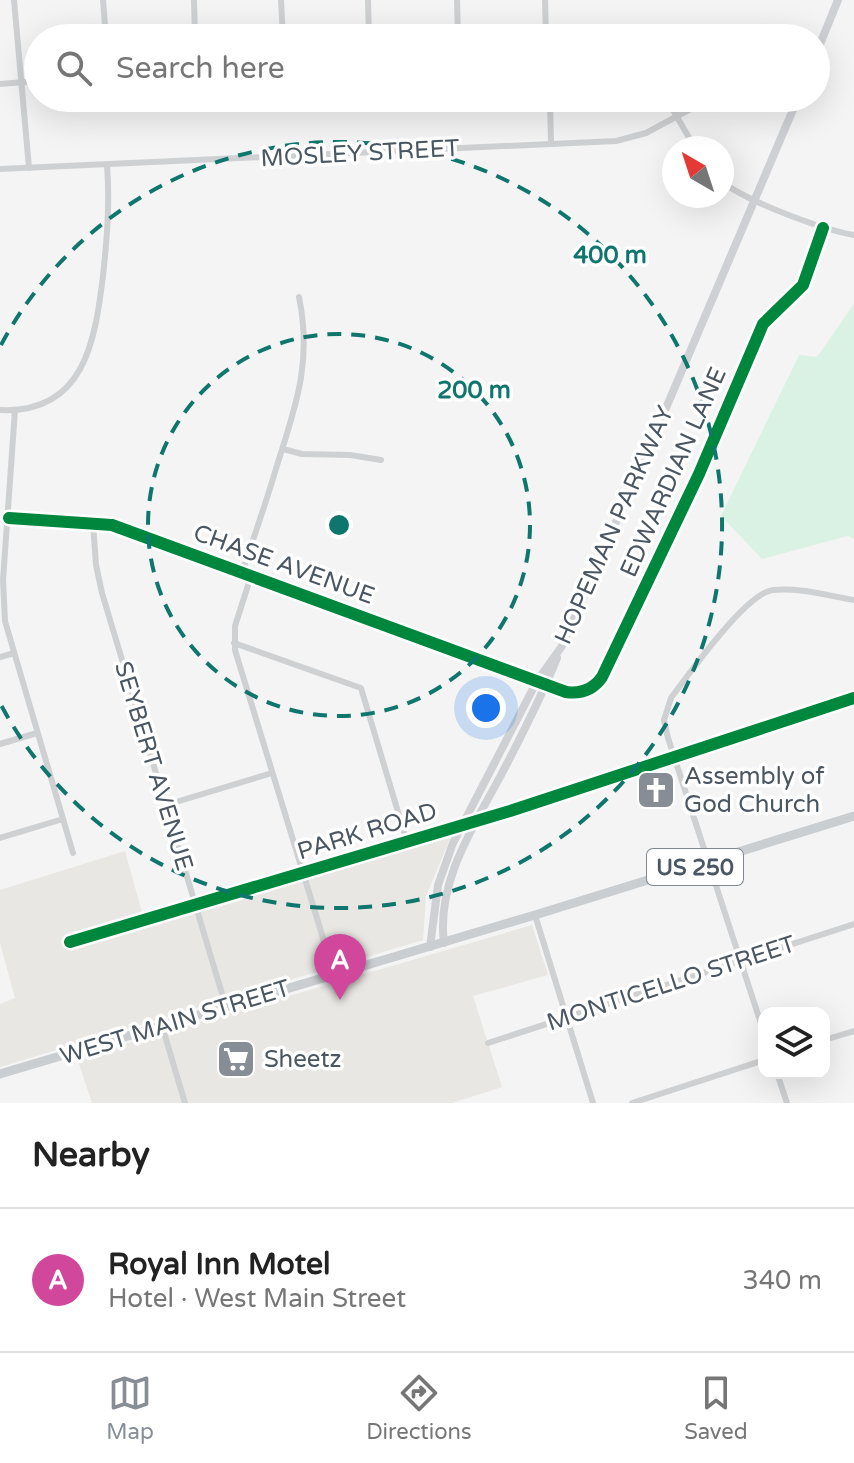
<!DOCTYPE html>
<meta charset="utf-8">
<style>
:root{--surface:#fff;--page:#f6f6f6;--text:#222;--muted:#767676;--line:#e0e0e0;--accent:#868d94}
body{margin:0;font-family:"Varela Round",sans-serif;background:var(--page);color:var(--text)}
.controls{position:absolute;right:24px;bottom:24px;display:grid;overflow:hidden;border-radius:16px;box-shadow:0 8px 32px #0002}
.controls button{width:72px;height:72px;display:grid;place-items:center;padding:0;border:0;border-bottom:2px solid var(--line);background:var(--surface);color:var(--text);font:40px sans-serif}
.compass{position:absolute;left:662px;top:136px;width:72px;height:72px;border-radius:50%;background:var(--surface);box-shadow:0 8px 32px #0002;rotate:321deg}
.you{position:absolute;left:486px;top:708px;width:28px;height:28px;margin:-20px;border:6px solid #fff;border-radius:50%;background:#1a73e8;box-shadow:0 0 0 12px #1a73e833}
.badge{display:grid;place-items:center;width:52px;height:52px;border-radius:50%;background:var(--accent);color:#fff;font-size:26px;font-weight:700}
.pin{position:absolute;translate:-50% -66px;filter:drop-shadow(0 2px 4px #0008)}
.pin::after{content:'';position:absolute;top:42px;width:28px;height:24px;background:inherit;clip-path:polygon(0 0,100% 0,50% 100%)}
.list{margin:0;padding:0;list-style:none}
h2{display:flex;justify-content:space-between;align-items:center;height:104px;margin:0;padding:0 32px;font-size:34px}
h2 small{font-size:26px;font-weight:400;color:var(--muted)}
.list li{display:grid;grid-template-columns:52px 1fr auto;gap:24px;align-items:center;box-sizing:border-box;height:144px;padding:0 32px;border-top:2px solid var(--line)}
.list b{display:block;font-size:30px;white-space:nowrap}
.list p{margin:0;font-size:26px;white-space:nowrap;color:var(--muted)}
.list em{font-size:26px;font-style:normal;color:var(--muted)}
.icon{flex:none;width:44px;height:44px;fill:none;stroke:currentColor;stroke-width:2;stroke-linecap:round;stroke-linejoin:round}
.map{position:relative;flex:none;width:854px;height:1103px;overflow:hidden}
.search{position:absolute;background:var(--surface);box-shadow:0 8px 32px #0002;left:24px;right:24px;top:24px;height:88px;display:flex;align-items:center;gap:20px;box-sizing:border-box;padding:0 28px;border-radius:44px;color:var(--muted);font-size:30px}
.sheet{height:248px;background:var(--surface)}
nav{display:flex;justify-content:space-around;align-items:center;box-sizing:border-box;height:112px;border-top:2px solid var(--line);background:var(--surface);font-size:22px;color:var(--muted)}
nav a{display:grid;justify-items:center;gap:4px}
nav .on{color:var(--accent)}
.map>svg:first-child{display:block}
.commercial{fill:#e8e7e3}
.green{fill:#d9f2e3}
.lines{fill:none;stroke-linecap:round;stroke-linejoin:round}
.minor{stroke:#ced0d2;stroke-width:6}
.secondary{stroke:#ced0d4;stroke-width:8}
.primary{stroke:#caced1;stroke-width:9}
.cycleway-casing{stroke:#fff;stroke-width:17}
.cycleway{stroke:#00873e;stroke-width:12}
.ring{fill:none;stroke:#0f766e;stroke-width:4;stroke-dasharray:14 10}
.labels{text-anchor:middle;stroke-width:7;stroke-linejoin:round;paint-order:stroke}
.shield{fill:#fff;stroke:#808990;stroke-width:2}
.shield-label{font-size:22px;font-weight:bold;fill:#4a5661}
.street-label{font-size:24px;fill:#4a5661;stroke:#fff}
.poi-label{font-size:24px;fill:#4a5661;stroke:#fff;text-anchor:start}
.centre{fill:#0f766e;stroke:#fff;stroke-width:4}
.ring-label{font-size:24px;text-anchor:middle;font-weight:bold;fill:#0f766e;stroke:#fff;stroke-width:7;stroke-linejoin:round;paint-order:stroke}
</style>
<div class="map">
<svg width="854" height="1103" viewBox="0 0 854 1103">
<rect width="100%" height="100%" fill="#f4f4f4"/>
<g class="commercial">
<polygon points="452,834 426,896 423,940 0,1067 0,1004 15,998 0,943 0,890 125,851 146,927"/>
<polygon points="532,925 548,975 473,996 502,1087 452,1103 92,1103 77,1058"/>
</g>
<polygon class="green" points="854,304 854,539 848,536 762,559 721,516 799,355 817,357"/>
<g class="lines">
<g class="minor">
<polyline points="14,0 29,168"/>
<polyline points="103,0 106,38"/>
<polyline points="194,0 195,38"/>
<polyline points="281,0 283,38"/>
<polyline points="368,0 369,38"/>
<polyline points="457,0 458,38"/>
<polyline points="545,0 546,38"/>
<polyline points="0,84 38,81"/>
<polyline points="550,98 551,144"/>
<polyline points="666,98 695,148"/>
<polyline points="0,169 616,141 646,133 711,98"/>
<path d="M 722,182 C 749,202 820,229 854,235"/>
<path d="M 0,410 C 85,414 95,340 103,276 C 107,238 110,203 107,165"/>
<polyline points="15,410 3,580 5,621 73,853"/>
<polyline points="283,449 302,454 350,455 381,460"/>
<path d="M 9,518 L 112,525 L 566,692 C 581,694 593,690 602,677 L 699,474 L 763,324 L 803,285 L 823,228"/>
<polyline points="93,523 96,565 102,593 226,1007"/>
<path d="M 242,573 C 253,539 265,506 275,472 C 294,410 313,365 299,297"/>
<polyline points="251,576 235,626 235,650 334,974"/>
<polyline points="234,643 361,688 407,842"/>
<polyline points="0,657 14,653"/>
<polyline points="0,744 37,733"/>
<polyline points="166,805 272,773"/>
<polyline points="0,838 63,819"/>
<polyline points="535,915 593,1103"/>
<polyline points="70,942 510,811 854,698"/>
<polyline points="162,1026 185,1103"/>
<path d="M 764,1033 L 668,738 L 664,720 L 671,698 C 689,674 746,593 773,590 C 799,587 829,596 854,600"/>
<polyline points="824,1040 854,1031"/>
<polyline points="488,1043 854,924"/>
<polyline points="777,1073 787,1103"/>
<polyline points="632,1103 764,1060"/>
</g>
<g class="secondary">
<polyline points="816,54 838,0"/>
<path d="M 444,943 C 436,882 474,826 501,775 C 521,737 541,698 557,658"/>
<polyline points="430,947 438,885 453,843 537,681 562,646 666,408 798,98"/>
</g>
<polyline class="primary" points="0,1074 535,915 854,816"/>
<g class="cycleway-casing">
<g id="cycleway">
<path d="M 9,518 L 112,525 L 566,692 C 581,694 593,690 602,677 L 699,474 L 763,324 L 803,285 L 823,228"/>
<polyline points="70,942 510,811 854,698"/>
</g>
</g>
<use href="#cycleway" class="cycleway"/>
</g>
<g class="ring">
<circle cx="339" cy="525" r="191"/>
<path d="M1 345A383 383 0 1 1 1 705"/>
</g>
<defs>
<g id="church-square" transform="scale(2)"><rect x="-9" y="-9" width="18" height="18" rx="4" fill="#868d94" stroke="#fff"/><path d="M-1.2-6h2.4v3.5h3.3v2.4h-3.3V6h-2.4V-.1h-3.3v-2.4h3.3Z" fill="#fff"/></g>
<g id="supermarket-square" transform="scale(2)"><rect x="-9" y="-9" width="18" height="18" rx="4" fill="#868d94" stroke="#fff"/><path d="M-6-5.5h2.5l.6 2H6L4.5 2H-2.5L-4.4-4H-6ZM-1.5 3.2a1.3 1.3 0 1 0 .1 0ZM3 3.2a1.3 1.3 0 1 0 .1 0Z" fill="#fff"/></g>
</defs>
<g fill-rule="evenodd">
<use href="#church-square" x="656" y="790"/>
<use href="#supermarket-square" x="236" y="1059"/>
</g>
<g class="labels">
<rect class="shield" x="647" y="849" width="96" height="36" rx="6"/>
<g class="shield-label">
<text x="695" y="875">US 250</text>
</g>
<g class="street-label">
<text transform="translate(360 153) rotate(-3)" y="8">MOSLEY STREET</text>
<text transform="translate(673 472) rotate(-66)" y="8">EDWARDIAN LANE</text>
<text transform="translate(614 525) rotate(-66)" y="8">HOPEMAN PARKWAY</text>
<text transform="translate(284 564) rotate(20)" y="8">CHASE AVENUE</text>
<text transform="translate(154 766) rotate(73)" y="8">SEYBERT AVENUE</text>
<text transform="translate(367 831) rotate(-17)" y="8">PARK ROAD</text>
<text transform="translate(671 983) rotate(-18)" y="8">MONTICELLO STREET</text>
<text transform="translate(175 1022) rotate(-17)" y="8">WEST MAIN STREET</text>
</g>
<g class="poi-label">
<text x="684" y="784">Assembly of<tspan x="684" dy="28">God Church</tspan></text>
<text x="264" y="1067">Sheetz</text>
</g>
</g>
<circle cx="339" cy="525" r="12" class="centre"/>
<g class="ring-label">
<text x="610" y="263">400 m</text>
<text x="474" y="398">200 m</text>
</g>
</svg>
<div class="controls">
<button><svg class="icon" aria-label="layers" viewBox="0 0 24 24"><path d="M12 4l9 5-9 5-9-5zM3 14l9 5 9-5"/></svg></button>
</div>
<svg class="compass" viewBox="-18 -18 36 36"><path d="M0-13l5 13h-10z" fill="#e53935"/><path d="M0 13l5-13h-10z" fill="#767676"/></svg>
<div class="you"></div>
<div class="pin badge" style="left:340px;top:1000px;background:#d1479c">A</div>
<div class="search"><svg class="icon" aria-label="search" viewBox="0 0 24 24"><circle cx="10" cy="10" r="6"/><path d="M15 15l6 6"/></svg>Search here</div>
</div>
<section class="sheet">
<h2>Nearby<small></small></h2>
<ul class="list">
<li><span class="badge" style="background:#d1479c">A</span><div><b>Royal Inn Motel</b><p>Hotel · West Main Street</p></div><em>340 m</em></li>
</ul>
</section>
<nav>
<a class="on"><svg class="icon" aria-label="map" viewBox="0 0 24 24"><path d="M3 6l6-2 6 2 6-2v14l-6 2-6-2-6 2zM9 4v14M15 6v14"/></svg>Map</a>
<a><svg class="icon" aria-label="directions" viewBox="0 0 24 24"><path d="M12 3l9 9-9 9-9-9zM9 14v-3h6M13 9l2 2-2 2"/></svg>Directions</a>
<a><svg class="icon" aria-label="saved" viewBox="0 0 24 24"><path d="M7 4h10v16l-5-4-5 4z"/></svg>Saved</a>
</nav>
